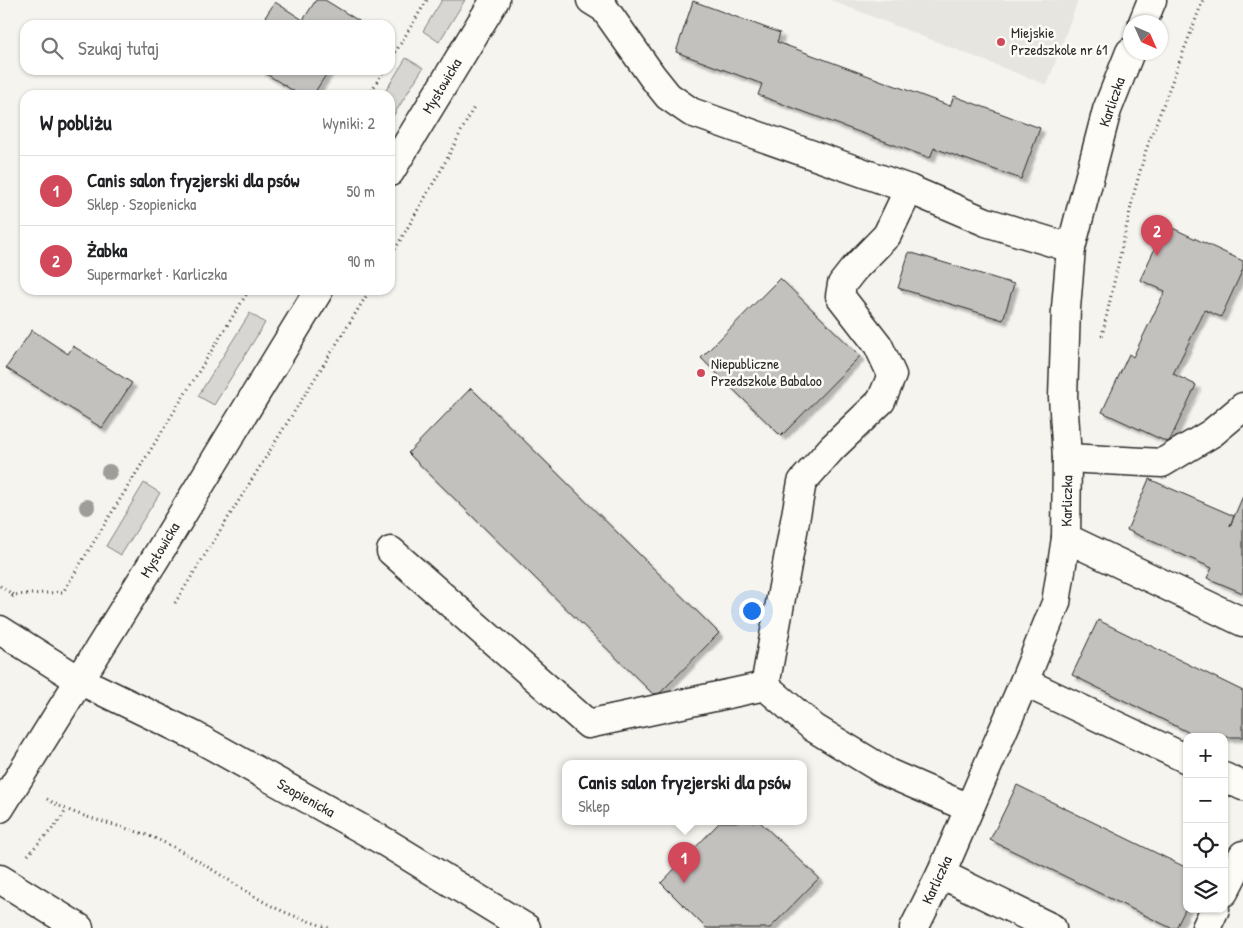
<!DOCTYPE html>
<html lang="pl">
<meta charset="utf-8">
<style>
:root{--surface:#fff;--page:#f6f6f6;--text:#202124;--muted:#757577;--line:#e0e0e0;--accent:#d1495b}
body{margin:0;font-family:"Patrick Hand",sans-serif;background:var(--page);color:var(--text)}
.controls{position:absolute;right:15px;bottom:15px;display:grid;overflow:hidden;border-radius:10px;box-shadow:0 1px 4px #0004}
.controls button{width:45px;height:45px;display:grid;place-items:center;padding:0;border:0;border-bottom:1px solid var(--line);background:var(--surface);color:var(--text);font:25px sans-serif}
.compass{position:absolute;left:1123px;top:15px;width:45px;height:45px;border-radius:50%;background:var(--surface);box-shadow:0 1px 4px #0004;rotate:135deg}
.you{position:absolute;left:751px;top:610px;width:18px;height:18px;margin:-12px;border:4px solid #fff;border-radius:50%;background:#1a73e8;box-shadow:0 0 0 8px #1a73e833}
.badge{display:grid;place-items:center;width:32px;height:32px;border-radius:50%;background:var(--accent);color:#fff;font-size:16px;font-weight:700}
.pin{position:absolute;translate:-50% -41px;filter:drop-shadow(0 1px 2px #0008)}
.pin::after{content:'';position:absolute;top:26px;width:18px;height:15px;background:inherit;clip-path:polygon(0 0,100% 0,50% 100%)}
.popup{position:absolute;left:562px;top:760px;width:245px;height:65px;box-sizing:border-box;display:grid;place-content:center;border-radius:10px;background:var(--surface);filter:drop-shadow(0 1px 4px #0005);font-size:16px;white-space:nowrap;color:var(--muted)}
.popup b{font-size:19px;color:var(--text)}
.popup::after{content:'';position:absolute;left:50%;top:100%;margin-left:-10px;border:10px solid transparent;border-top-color:var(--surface)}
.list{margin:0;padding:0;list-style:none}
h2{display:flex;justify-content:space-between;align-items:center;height:65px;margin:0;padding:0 20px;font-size:21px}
h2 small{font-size:16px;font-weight:400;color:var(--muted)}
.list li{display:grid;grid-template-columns:32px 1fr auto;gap:15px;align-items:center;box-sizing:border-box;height:70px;padding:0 20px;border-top:1px solid var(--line)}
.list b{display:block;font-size:19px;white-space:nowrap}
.list p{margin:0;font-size:16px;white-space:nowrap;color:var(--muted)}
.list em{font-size:16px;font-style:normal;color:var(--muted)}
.icon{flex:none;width:28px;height:28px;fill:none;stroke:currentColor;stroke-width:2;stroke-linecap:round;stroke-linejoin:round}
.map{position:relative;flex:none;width:1243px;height:928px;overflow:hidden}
.search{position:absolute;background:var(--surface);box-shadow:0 1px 4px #0004;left:20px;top:20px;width:375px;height:55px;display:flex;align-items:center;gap:12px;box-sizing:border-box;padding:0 18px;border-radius:15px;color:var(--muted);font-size:19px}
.panel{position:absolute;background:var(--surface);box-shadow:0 1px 4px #0004;left:20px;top:90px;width:375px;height:205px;border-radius:15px}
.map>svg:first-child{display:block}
.built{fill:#e6e5e0}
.green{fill:#d7d6d2;stroke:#81807e}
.building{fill:#c2c1be;stroke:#2b2b2b;filter:url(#shadow)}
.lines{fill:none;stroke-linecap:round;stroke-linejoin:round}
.minor-casing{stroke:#2b2b2b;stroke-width:31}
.path{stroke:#2b2b2b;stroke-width:3;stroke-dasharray:1 4;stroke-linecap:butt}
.minor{stroke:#fdfcf7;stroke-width:28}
.tree{fill:#9e9d9a}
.poi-dot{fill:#d1495b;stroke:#fdfcf7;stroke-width:2}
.labels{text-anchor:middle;stroke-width:5;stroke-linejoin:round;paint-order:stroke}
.poi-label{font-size:15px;fill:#2b2b2b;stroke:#fdfcf7;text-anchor:start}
.street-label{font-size:15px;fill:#2b2b2b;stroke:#fdfcf7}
</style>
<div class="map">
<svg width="1243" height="928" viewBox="0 0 1243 928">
<defs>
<filter id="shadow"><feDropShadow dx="4.5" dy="4.5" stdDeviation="1" flood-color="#0004"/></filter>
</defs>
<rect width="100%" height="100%" fill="#f5f4ef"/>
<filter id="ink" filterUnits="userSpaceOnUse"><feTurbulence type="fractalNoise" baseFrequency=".02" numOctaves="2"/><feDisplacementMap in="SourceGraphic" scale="10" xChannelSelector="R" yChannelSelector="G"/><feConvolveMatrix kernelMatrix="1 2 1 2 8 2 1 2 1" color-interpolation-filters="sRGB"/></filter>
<g filter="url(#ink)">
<polygon class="built" points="830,0 1078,0 1047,85"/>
<g class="green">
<polygon points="442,0 465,0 439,42 423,31"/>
<polygon points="406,58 423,68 390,121 390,95 383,95"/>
<polygon points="250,313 265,323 214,405 198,396"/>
<polygon points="144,483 160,493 121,555 106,546"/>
</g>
<g class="building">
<polygon points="316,0 325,0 359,21 357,25 260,25 275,2 303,20"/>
<polygon points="693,1 780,33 777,42 950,106 954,96 1040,128 1021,179 934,148 930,158 758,95 762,84 676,52"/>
<polygon points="260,70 329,70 313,95 300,95"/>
<polygon points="1166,225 1243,261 1243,269 1221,317 1205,310 1173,374 1196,385 1170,440 1167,442 1102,412 1129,354 1133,357 1165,291 1140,280"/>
<polygon points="909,252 1014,284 1003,320 898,288"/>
<polygon points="780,278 860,356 781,436 701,358"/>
<polygon points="32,330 68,354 73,346 132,383 102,428 6,368"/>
<polygon points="471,388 719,633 660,693 653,694 408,453"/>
<polygon points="1149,479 1234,516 1230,526 1243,496 1243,593 1207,578 1212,568 1127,530"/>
<polygon points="1098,620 1243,691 1243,737 1198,737 1072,675"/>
<polygon points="1017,785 1187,868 1187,906 1176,928 1171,928 990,840"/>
<polygon points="720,822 760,822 819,878 770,928 706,928 661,883"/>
</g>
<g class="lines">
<g class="minor-casing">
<g id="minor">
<polyline points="591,0 604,8 652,76 668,96 691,112 909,189 986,222 1071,248"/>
<polyline points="1143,22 1152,0"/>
<polyline points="390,172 495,0"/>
<polyline points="909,189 887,235 853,270 842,284 840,296 878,345 892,375 881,401 832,448 802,482 765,686 814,728 888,773 969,808"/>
<polyline points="1067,458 1162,463 1212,433 1243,407"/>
<polyline points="1066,538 1243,622"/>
<polyline points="391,551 588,724 765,686"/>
<polyline points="0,630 79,680 193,735 387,843 526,928"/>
<polyline points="1024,682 1187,759"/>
<polyline points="1224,777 1243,786"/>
<polyline points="0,808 155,559 319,290"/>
<polyline points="941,874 1052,928"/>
<polyline points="0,879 79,928"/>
<polyline points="1224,892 1243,855"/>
<polyline points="914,928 941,874 1024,682 1056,603 1066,538 1067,458 1063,397 1066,308 1071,248 1107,110 1130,52"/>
<polyline points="1206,928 1215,909"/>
</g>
</g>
<g class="path">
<polyline points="390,61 427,0"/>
<polyline points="369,95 384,70"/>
<polyline points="390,258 441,170 475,105"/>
<polyline points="1102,336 1134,193 1146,150 1203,0"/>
<polyline points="0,586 14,595"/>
<polyline points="12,597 14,595 63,592 249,290"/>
<polyline points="175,603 370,290"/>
<path d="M 47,799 C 82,821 124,824 161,841 C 198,858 231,883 266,903 C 286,914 308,921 329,928"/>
<path d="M 28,855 C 40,840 57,827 66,810"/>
</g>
<use href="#minor" class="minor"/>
</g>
<g class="tree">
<circle cx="109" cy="472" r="8"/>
<circle cx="87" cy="507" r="8"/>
</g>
</g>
<g class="poi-dot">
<circle cx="1001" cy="42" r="5"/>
<circle cx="701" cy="373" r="5"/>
</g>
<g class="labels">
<g class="poi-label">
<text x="1011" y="38">Miejskie<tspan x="1011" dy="17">Przedszkole nr 61</tspan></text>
<text x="711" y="369">Niepubliczne<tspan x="711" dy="17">Przedszkole Babaloo</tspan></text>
</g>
<g class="street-label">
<text transform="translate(442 86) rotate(-59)" y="5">Mysłowicka</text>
<text transform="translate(1112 102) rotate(-71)" y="5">Karliczka</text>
<text transform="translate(1067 501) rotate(-89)" y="5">Karliczka</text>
<text transform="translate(160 550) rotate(-59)" y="5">Mysłowicka</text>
<text transform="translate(306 798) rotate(29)" y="5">Szopienicka</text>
<text transform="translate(937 880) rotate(-65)" y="5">Karliczka</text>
</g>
</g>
</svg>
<div class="controls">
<button>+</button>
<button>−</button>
<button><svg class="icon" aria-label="locate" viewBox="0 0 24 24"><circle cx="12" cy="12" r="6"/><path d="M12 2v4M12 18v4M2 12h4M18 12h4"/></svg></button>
<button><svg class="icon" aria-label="layers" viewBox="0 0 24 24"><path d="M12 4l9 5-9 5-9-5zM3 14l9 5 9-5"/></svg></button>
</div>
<svg class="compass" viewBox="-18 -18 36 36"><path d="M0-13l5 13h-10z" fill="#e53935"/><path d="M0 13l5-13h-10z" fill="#757577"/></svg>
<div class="you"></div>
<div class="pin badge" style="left:684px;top:883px">1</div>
<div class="popup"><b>Canis salon fryzjerski dla psów</b>Sklep</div>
<div class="pin badge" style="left:1157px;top:256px">2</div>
<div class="search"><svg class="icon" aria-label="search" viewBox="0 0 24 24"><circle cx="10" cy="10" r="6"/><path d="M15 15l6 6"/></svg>Szukaj tutaj</div>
<section class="panel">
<h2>W pobliżu<small>Wyniki: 2</small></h2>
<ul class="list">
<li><span class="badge">1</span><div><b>Canis salon fryzjerski dla psów</b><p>Sklep · Szopienicka</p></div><em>50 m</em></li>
<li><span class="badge">2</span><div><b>Żabka</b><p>Supermarket · Karliczka</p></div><em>90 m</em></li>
</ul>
</section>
</div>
